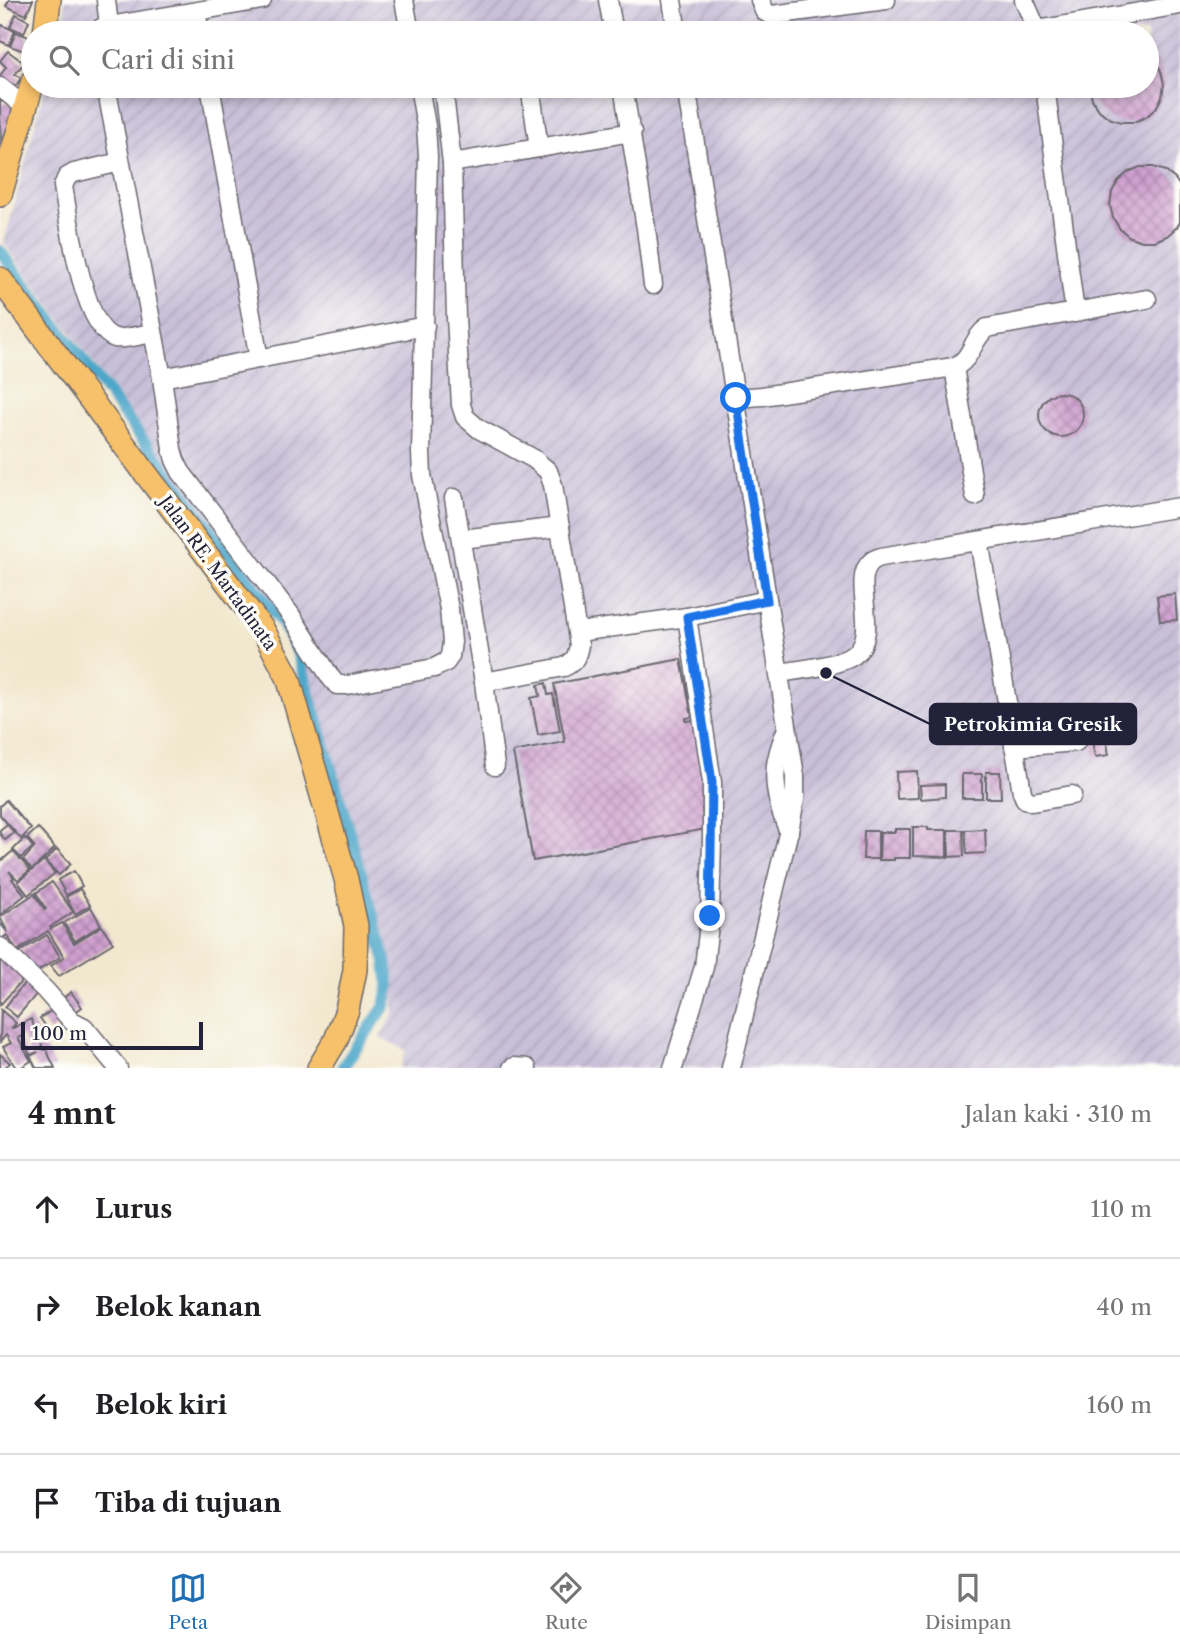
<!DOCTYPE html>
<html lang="id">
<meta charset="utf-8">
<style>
:root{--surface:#fff;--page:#f2f2f2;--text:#202124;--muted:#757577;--line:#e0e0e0;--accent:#1f6fb2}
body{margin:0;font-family:"Libre Caslon Text",serif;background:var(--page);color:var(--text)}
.scale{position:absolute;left:21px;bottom:18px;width:182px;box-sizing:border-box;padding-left:7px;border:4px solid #22223b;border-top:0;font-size:19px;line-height:24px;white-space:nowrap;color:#22223b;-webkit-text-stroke:5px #fdfcf7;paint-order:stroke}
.stop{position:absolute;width:21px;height:21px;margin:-16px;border:5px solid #1a73e8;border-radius:50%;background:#fff}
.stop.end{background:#1a73e8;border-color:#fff;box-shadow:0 2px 7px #0008}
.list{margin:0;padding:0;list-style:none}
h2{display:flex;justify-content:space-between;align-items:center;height:91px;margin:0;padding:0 28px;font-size:30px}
h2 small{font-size:23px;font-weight:400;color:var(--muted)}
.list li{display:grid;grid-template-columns:46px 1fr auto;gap:21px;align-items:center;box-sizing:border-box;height:98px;padding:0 28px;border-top:2px solid var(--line)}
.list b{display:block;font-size:26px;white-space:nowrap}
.list em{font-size:23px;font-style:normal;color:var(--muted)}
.icon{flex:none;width:38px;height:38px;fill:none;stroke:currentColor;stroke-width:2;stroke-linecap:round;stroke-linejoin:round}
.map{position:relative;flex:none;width:1180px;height:1068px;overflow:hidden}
.search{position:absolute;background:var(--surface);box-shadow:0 4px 10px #0003;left:21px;right:21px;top:21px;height:77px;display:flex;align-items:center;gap:18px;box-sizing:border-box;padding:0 24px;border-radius:38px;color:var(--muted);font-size:26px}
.sheet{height:483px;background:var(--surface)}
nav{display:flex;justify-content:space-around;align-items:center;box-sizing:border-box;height:98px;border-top:2px solid var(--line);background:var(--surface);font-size:19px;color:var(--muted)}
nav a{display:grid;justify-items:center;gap:4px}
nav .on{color:var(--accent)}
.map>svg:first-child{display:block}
.industrial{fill:url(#industrial-furrows)}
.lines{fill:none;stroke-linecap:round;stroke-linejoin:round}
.canal{stroke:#4da7ca;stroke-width:12}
.building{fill:url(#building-cross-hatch)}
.minor-casing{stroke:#6b676f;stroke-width:21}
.major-casing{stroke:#6b676f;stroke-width:26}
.minor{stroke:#fff;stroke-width:18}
.major{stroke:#f6c16b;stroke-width:23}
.route{stroke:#1a73e8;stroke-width:9}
.labels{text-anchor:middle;stroke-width:7;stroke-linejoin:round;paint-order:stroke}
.street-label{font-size:18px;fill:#22223b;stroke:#fdfcf7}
.leader{fill:none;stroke:#22223b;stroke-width:2.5}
.callout-dot{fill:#22223b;stroke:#fdfcf7;stroke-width:2.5}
.callout{fill:#22223b;stroke:#22223b;stroke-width:2.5}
.callout-label{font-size:19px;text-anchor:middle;font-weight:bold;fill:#fff}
</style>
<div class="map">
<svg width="1180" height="1068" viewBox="0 0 1180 1068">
<defs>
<pattern id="industrial-furrows" width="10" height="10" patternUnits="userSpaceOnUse" patternTransform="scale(1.75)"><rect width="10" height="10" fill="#c8bfd8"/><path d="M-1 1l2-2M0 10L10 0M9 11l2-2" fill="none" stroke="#aca4ba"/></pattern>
<pattern id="building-cross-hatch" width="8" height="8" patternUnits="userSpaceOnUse" patternTransform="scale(1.75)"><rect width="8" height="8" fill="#cfa0cf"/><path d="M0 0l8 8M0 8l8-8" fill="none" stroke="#a882a9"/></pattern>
</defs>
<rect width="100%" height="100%" fill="#fdfcf7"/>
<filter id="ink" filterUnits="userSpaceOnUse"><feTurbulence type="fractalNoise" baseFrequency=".0143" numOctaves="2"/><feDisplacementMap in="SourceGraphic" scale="14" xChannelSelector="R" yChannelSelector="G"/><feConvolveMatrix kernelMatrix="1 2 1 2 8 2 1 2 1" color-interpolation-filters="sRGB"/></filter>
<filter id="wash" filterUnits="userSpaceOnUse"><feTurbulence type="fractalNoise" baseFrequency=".00686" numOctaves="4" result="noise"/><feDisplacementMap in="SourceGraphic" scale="28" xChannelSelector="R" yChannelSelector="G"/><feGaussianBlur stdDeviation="1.57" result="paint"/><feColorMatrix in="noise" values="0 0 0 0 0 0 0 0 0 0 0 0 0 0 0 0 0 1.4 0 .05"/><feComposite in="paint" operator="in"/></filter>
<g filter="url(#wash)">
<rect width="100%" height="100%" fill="#f2e8cf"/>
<polygon class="industrial" points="65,0 1180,0 1180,1068 400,1068 406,1050 380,1037 394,1013 393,980 301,643 4,243 45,86 1147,86 1147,33 59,33 65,11"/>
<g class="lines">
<polyline class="canal" points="0,251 283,625 298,654 386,961 389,988 385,1006 342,1068"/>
</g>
<g id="blocks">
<g class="building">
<polygon points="9,0 33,0 26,15 6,6"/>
<polygon points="16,14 29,21 24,33 10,27"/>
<polygon points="2,25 15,31 9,45 0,41 0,30"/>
<polygon points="16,32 29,37 24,51 10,46"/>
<polygon points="8,51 24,63 15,74 21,78 12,91 0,82 0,76 6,67 0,61"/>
<polygon points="1147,54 1155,60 1161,71 1164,84 1162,97 1156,108 1146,117 1134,122 1121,122 1109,118 1099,110 1092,99 1089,86 1147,86"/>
<polygon points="0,101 16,105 9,132 6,131 1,152"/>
<polygon points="1140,167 1153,167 1165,171 1175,179 1180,186 1180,222 1177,227 1167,236 1155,241 1142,241 1130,237 1120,229 1113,218 1110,205 1112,192 1118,181 1128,172"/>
<circle cx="1061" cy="415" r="22"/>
<polygon points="1175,594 1177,620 1160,621 1157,596"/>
<polygon points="681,659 692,717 686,718 686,721 694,720 709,808 702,809 706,829 533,861 513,752 565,742 554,684"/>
<polygon points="546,683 548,695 553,694 560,731 538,735 531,698 540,696 538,685"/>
<polygon points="1104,726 1109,755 1095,757 1090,729"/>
<polygon points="917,771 918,798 897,799 896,772"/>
<polygon points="986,772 1000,772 1001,798 986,798"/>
<rect x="962" y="774" width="20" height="24"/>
<polygon points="945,784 945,797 921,799 920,785"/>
<polygon points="6,800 31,829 21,839 0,815 0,806"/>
<polygon points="7,824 14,833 5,840 0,834 0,830"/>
<polygon points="913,827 928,827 928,830 947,830 947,857 913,856"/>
<polygon points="38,828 55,848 32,870 23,860 35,847 27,838"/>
<polygon points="895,829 910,829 910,858 894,858 894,860 879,860 880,832 895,832"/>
<polygon points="985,829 986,853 967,854 965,830"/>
<polygon points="948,830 963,830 964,856 949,857"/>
<polygon points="864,831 878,831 878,859 863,859"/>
<polygon points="25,838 33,847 21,858 13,850"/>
<polygon points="57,849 71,864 59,875 45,861"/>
<polygon points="13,851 30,870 18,880 9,871 14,878 12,879 25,895 0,915 0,862"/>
<polygon points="44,860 55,873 28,895 18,882"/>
<polygon points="74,871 82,886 66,895 58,880"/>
<polygon points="52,882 73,912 50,927 51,929 62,923 74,943 102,926 113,943 59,976 51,966 64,957 48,931 17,951 7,935 0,940 0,923 8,933 0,917 34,894 45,910 46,909 36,893"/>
<polygon points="80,889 90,905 75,914 66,897"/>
<polygon points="91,907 101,925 75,941 64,923 76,916 77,918 76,916"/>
<polygon points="47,935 60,957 33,974 19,952"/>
<polygon points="0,955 26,976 0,1005"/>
<polygon points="27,980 40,990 17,1017 5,1007"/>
<polygon points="71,992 82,1007 69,1017 58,1002"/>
<polygon points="57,1007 67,1020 50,1032 40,1018"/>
<polygon points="1,1010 16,1023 11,1029 31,1019 44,1050 46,1049 55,1068 36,1068 30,1056 38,1052 30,1055 22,1036 18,1038 31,1061 20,1068 16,1068 3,1047 11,1043 6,1035 0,1042"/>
<polygon points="0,1054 10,1063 4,1068 0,1068"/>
</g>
</g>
</g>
<g filter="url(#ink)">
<use href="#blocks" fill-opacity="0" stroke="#6b676f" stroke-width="2"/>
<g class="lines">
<g class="minor-casing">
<g id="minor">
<polyline points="106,0 109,26"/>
<polyline points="404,0 410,33"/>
<polyline points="608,0 614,33"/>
<polyline points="672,0 677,33"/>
<polyline points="760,0 765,12 772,15 886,0"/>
<polyline points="1024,0 1037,30 1180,5"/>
<polyline points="196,12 200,33"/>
<polyline points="98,33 101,28 109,26 262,0"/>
<polyline points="106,86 162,378 172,449 175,460 181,472 290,614 331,678 337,685 347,685 434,668 446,662 450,656 452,642 449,609 422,475 421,453 428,156 426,126 419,86"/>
<polyline points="210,86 259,359"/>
<polyline points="443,86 452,163"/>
<polyline points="530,86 539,148"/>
<polyline points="623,86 646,228 653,285"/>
<polyline points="686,86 795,776 795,799 790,826 731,1068"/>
<polyline points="1045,86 1075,313"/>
<polyline points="0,87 25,107"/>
<path d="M 120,162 L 74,173 L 67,177 L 63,186 C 68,216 83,329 115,338 C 123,340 144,334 153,333"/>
<polyline points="954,367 975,496"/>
<polyline points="162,378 425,326"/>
<path d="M 736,398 L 762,396 L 954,367 C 972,360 972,338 987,328 L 1147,299"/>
<polyline points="454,498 484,682 495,766"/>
<polyline points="462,539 560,527"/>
<polyline points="979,541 997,642 1022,792 1025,799 1032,802 1072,795"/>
<polyline points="578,632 687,617"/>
<path d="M 779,673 C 798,670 839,666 854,655 C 882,633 850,581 871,562 C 874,559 878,558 881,557 L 1180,507"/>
<path d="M 484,682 L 564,667 C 575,662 577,656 579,645 L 553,485 L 548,471 L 534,459 L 479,429 L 465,417 L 461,405 L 456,318 L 452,163 L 632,132"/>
<path d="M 787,728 C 784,737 780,746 778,755 C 771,780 779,809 789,832"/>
<polyline points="1014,747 1076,742"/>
<polyline points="0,947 45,990 72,1021 84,1027 118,1068"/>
<polyline points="512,1068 514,1067 527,1068"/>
<polyline points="673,1068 704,967 710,916 712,840 712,782 687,617 767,600"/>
</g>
</g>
<g class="major-casing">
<g id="major">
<polyline points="45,33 49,0"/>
<polyline points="0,195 33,81"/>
<polyline points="0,279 263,630 288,677 346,879 356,926 355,970 347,1010 336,1040 319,1068"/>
</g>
</g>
<use href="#minor" class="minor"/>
<use href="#major" class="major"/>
</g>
</g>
<g class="lines" filter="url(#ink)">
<polyline class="route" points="710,916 712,782 687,617 767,600 736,398"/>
</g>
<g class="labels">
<g class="street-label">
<text transform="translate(218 573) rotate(54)" y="6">Jalan RE. Martadinata</text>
</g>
</g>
<path class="leader" d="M826 673L930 724"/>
<circle class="callout-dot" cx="826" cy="673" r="7"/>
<rect class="callout" x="930" y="704" width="206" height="40" rx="7"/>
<g class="callout-label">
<text x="1033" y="731">Petrokimia Gresik</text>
</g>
</svg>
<div class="scale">100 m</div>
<div class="stop" style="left:736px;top:398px"></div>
<div class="stop end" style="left:710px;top:916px"></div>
<div class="search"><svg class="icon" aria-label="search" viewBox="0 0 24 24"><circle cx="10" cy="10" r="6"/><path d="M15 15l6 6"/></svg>Cari di sini</div>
</div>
<section class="sheet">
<h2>4 mnt<small>Jalan kaki · 310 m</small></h2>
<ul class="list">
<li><svg class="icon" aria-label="ahead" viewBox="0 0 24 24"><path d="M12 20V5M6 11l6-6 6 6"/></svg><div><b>Lurus</b></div><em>110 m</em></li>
<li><svg class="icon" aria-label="right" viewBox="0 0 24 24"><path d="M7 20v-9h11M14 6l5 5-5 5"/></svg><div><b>Belok kanan</b></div><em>40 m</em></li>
<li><svg class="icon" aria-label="left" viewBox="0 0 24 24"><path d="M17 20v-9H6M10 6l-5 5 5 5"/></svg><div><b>Belok kiri</b></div><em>160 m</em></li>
<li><svg class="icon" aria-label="arrive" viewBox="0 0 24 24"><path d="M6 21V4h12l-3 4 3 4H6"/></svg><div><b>Tiba di tujuan</b></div></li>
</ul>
</section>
<nav>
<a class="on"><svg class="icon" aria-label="map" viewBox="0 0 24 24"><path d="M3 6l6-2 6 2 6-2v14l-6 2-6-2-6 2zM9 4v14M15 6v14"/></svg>Peta</a>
<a><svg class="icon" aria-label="directions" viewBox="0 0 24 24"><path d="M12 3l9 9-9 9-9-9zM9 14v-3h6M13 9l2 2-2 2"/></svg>Rute</a>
<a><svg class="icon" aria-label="saved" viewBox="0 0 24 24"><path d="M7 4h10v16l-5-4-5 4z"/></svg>Disimpan</a>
</nav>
